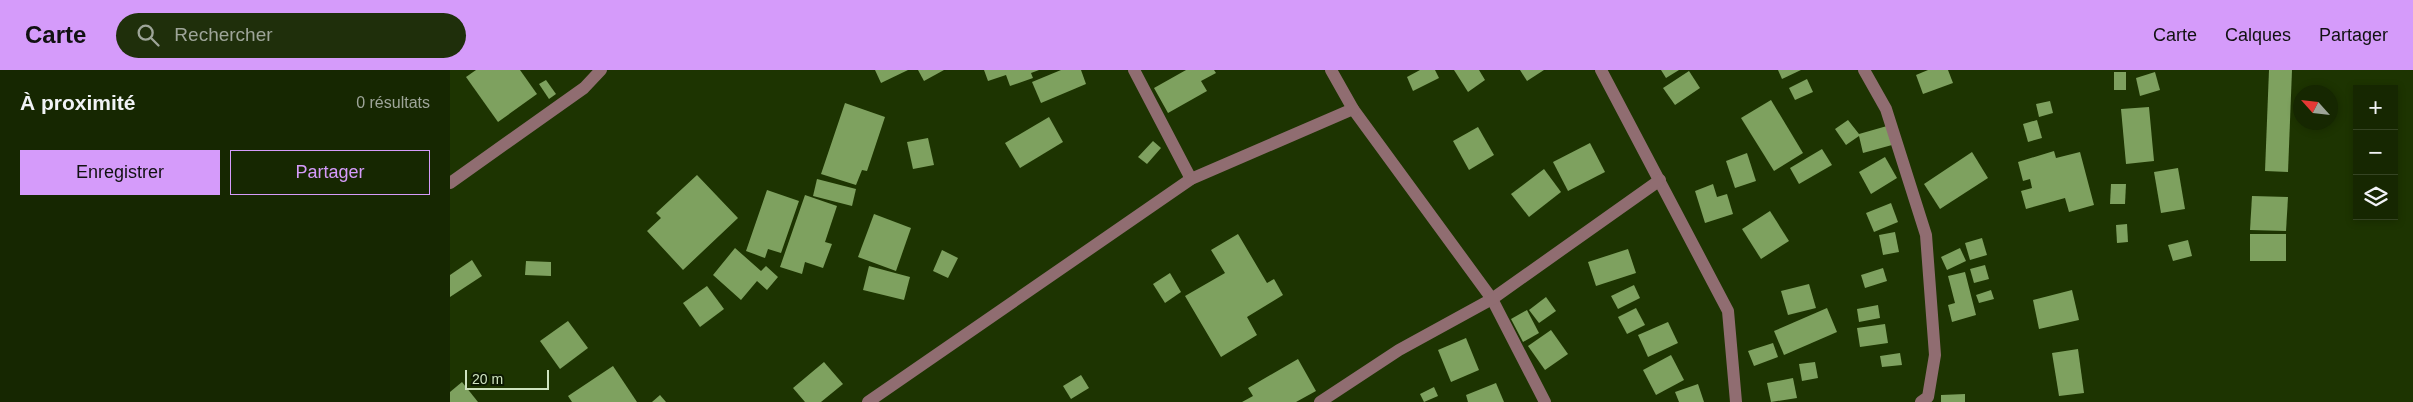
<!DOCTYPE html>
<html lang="fr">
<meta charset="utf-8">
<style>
:root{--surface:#162701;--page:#1f2f0b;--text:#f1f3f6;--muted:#9ea599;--line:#354423;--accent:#d59bfa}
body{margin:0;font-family:Arial,sans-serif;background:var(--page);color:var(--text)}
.controls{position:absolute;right:15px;top:15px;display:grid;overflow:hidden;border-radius:0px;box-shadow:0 2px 8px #0003}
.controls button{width:45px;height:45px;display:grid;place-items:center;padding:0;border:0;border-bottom:1px solid var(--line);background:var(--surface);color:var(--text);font:25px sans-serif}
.compass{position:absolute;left:1843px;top:15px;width:45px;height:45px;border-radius:50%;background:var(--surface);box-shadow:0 2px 8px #0003;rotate:297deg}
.scale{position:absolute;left:15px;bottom:12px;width:84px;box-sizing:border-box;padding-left:5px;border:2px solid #cfe3c0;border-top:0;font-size:14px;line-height:18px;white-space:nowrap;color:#cfe3c0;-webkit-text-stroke:4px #0c1901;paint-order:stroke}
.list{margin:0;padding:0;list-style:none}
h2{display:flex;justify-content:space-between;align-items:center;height:65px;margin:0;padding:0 20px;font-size:21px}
h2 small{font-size:16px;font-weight:400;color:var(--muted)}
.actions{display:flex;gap:10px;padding:15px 20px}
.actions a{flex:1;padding:11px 0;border:1px solid var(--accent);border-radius:0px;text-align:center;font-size:18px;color:var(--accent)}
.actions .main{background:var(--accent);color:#111}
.icon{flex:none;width:28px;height:28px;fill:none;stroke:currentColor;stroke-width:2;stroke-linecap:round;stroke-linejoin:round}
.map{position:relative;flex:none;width:1963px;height:332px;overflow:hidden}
header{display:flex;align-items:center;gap:30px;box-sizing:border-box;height:70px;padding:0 25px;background:var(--accent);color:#111}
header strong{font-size:24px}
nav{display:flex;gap:28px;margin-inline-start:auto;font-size:18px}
.search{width:350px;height:45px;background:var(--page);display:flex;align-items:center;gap:12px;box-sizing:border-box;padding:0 18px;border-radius:28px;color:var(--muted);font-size:19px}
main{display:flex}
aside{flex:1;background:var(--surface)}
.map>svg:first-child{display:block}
.building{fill:#7ea15f}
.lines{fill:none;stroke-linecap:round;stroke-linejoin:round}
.minor{stroke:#906d71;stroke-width:12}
</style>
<header>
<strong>Carte</strong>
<div class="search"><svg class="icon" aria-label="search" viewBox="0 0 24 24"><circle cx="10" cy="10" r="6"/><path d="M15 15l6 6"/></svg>Rechercher</div>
<nav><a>Carte</a><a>Calques</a><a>Partager</a></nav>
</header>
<main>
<aside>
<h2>À proximité<small>0 résultats</small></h2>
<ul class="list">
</ul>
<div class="actions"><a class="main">Enregistrer</a><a>Partager</a></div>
</aside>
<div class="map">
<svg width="1963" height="332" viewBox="0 0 1963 332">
<rect width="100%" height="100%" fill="#1d3401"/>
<g class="building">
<polygon points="26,0 70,0 87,24 48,52 16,7"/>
<polygon points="425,0 458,0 431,13"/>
<polygon points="468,0 494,0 474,11"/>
<polygon points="534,0 589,0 581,3 583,8 560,16 556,5 538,11"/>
<polygon points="611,0 631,0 636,14 591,33 582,12"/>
<polygon points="736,0 764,0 766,3 751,11 757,21 718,43 704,18"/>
<polygon points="970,0 985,0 989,8 963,21 957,7"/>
<polygon points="1004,0 1029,0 1035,10 1018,22"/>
<polygon points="1070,0 1094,0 1077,11"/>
<polygon points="1211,0 1229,0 1216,8"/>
<polygon points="1328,0 1351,0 1332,9"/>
<polygon points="1478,0 1498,0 1503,13 1473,24 1466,5"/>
<polygon points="1819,0 1842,0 1838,102 1815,101"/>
<polygon points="1239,1 1250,18 1225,35 1213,18"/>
<rect x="1664" y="2" width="12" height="18"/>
<polygon points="1705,2 1710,20 1690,26 1686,8"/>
<polygon points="1357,9 1363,22 1345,30 1339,18"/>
<polygon points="96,10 106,24 99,29 89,14"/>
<polygon points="1321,30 1353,83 1324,101 1291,48"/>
<polygon points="1600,31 1603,43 1589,47 1586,34"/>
<polygon points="395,33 435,47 417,101 412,100 406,115 371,104"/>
<polygon points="1699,37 1704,91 1676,94 1671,39"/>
<polygon points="599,47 613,72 570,98 555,73"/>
<polygon points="1398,50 1409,64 1437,56 1442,75 1413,83 1409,66 1396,75 1385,59"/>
<polygon points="1587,50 1592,68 1578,72 1573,54"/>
<polygon points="1028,57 1044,85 1019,100 1003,71"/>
<polygon points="478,68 484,95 463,99 457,72"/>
<polygon points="703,71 711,78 697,94 688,87"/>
<polygon points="1140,73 1155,102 1118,121 1103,92"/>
<polygon points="1372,79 1382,95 1349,114 1340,98"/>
<polygon points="1604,81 1606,88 1630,82 1644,135 1619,142 1615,128 1576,139 1571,121 1582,118 1580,109 1573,111 1568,92"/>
<polygon points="1522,82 1538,108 1490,139 1474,114"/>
<polygon points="1297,83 1306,111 1285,118 1276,91"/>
<polygon points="1435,87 1447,108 1421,124 1409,102"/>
<polygon points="1728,98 1735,139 1711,143 1704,102"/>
<polygon points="1094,99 1111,122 1079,147 1061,124"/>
<polygon points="247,105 288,148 233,200 197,161 211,148 206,143"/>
<polygon points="367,109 406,119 402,136 363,126"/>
<polygon points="1263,114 1267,127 1277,124 1283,144 1255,153 1245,121"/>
<polygon points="1661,114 1676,114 1675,134 1660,134"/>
<polygon points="317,120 349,131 331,183 318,179 315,188 296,181"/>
<polygon points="355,125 387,136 375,172 382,174 373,198 355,192 352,204 330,197"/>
<polygon points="1802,126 1838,127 1836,161 1800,160"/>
<polygon points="1441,133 1448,152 1424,162 1416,143"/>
<polygon points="1320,141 1339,171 1311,189 1292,159"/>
<polygon points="424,144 461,158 446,201 408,187"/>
<polygon points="1677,154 1678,172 1667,173 1666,155"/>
<polygon points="1445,162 1449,182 1433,185 1429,165"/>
<polygon points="788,164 817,213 824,209 833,225 797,247 807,265 771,287 735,226 775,203 761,180"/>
<rect x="1800" y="164" width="36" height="27"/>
<polygon points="1532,168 1537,185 1520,190 1515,173"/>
<polygon points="1738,170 1742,186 1723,191 1718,175"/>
<polygon points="285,178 311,201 316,196 328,207 317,220 307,211 291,230 263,205"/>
<polygon points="1510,178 1516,191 1497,200 1491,187"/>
<polygon points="1178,179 1186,203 1146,216 1138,192"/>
<polygon points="492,180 508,188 498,208 483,201"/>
<polygon points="22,190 32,206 0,227 0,205"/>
<polygon points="76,191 101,192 101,206 75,205"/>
<polygon points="1535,195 1539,209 1524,213 1520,199"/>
<polygon points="419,196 460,207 454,230 413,220"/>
<polygon points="1433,198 1437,211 1415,218 1411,205"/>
<polygon points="1515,202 1526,245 1502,252 1498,235 1505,233 1498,206"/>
<polygon points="720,203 731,222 715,233 703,214"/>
<polygon points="1359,214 1366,238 1338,245 1331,221"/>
<polygon points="1184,215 1190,228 1168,239 1161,226"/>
<polygon points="257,216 274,239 250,257 233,233"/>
<polygon points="1541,220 1544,229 1529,233 1526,225"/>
<polygon points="1622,220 1629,250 1589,259 1583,230"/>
<polygon points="1096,227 1106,241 1089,253 1079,240"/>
<polygon points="1428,235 1430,248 1409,252 1407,239"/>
<polygon points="1186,238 1195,255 1177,264 1168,247"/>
<polygon points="1377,238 1387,262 1334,285 1324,261"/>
<polygon points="1077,240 1089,263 1073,272 1061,249"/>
<polygon points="118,251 138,278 110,299 90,271"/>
<polygon points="1218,252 1228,273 1198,287 1188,265"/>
<polygon points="1435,254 1438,273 1410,277 1407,258"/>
<polygon points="1101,260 1118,284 1095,300 1078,276"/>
<polygon points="1016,268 1029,300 1001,312 988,280"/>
<polygon points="1323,273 1328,287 1304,296 1298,281"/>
<polygon points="1628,279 1634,323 1609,326 1602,283"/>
<polygon points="1450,283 1452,295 1432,297 1430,286"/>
<polygon points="1221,285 1234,310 1206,325 1193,300"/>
<polygon points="848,289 866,321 846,332 792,332 803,326 798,318"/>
<polygon points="374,292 393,314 371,332 355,332 343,318"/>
<polygon points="1365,292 1368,308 1352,311 1349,294"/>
<polygon points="163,296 187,332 122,332 118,326"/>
<polygon points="631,305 639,318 621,329 613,316"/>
<polygon points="1343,308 1347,328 1321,332 1317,313"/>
<polygon points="12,312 28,332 0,332 0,322"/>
<polygon points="1046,313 1054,332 1018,332 1016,325"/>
<polygon points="1248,314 1254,332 1229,332 1225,322"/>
<polygon points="984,317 988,326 974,332 970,324"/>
<polygon points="1515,324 1515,332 1491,332 1491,325"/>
<polygon points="210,325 216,332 202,332"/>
</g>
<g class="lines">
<g class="minor">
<polyline points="684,0 741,109"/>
<polyline points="881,0 903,39 1042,229 1095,332"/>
<polyline points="1151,0 1278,241 1286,332"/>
<polyline points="1414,0 1436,39 1476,165 1485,285 1478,327 1471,332"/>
<polyline points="0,113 134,18 151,0"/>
<polyline points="418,332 741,109 903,39"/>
<polyline points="870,332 949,280 1042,229 1210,110"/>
</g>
</g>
</svg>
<div class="controls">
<button>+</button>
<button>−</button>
<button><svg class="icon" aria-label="layers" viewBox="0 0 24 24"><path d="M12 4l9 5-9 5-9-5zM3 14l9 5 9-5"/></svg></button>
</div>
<svg class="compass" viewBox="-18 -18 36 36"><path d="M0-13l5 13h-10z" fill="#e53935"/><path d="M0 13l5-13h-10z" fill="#9ea599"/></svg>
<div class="scale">20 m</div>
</div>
</main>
